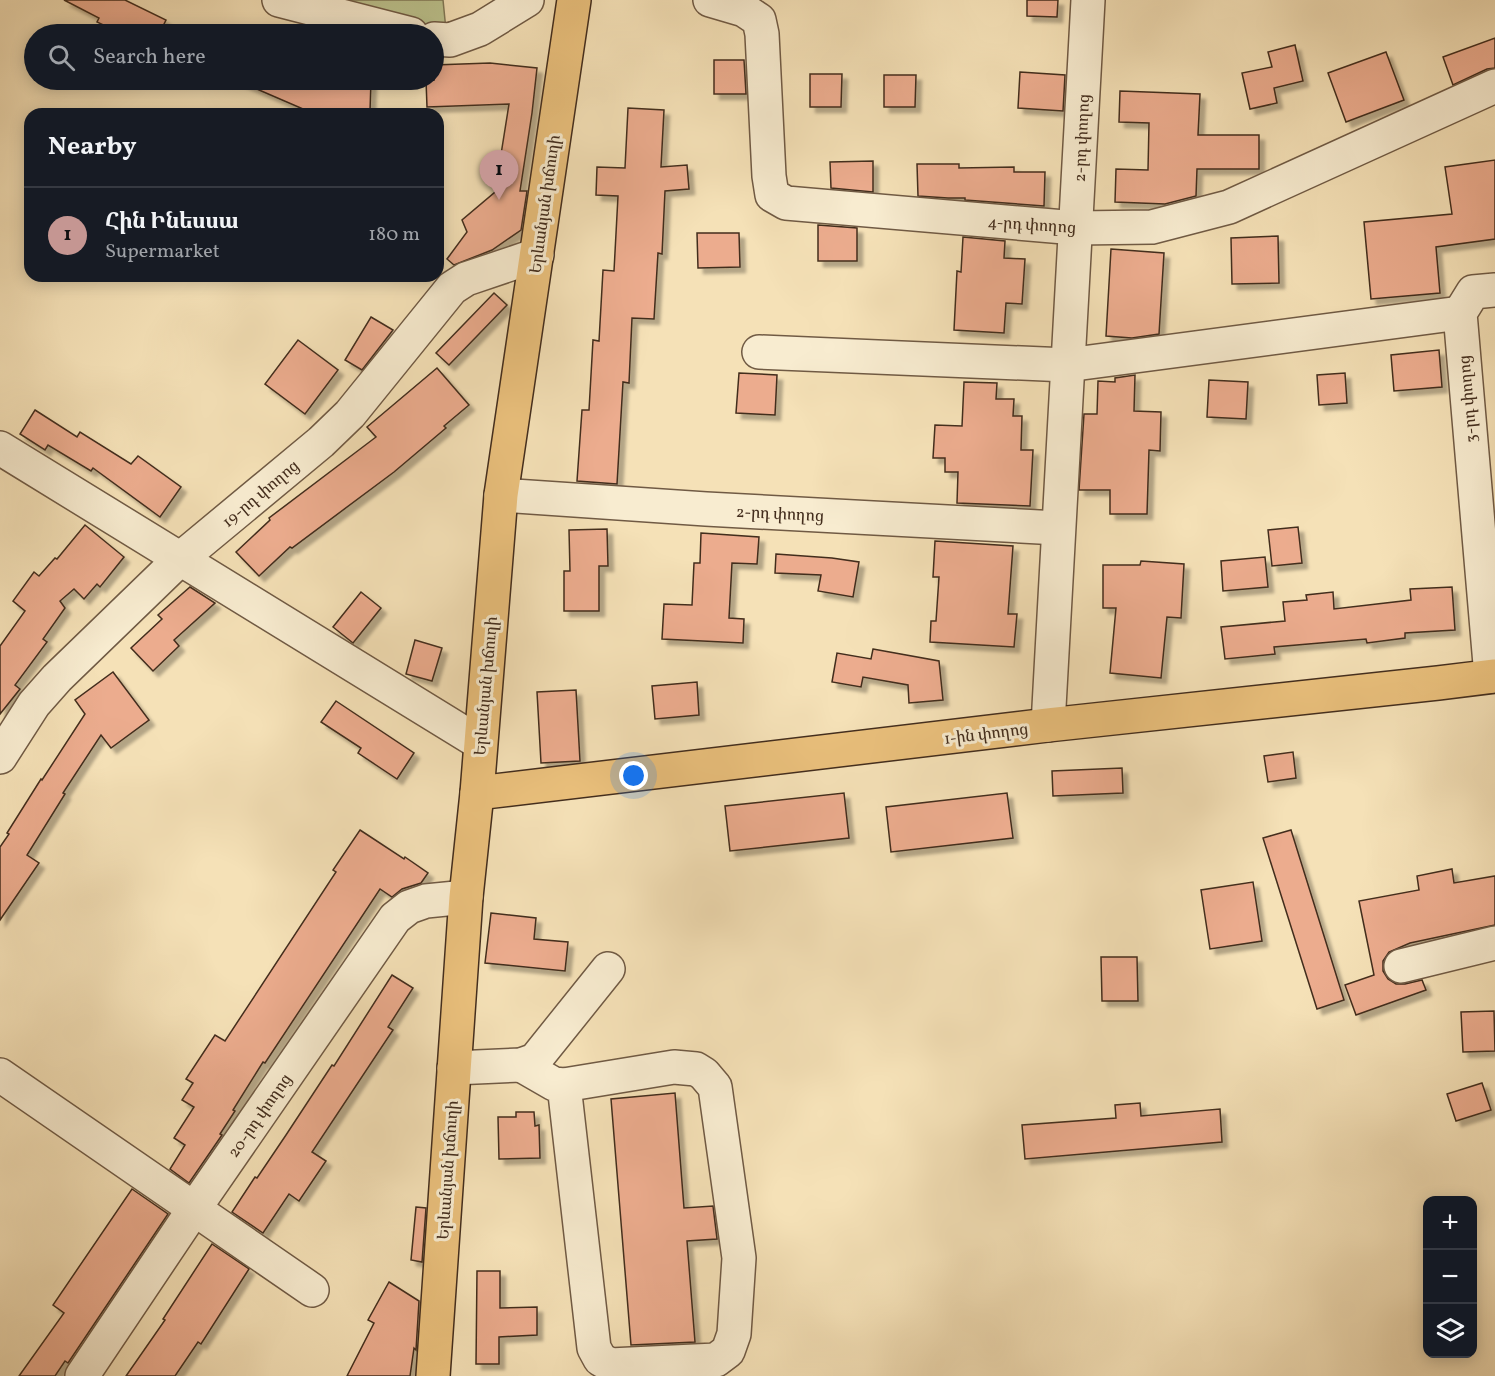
<!DOCTYPE html>
<meta charset="utf-8">
<style>
:root{--surface:#171b24;--page:#20242c;--text:#f1f3f6;--muted:#9ea1a6;--line:#363941;--accent:#c59692}
body{margin:0;font-family:Vollkorn,"Noto Serif Armenian",serif;background:var(--page);color:var(--text)}
.controls{position:absolute;right:18px;bottom:18px;display:grid;overflow:hidden;border-radius:12px;box-shadow:0 3px 15px #0003}
.controls button{width:54px;height:54px;display:grid;place-items:center;padding:0;border:0;border-bottom:2px solid var(--line);background:var(--surface);color:var(--text);font:30px sans-serif}
.you{position:absolute;left:634px;top:776px;width:21px;height:21px;margin:-15px;border:4px solid #fff;border-radius:50%;background:#1a73e8;box-shadow:0 0 0 9px #1a73e833}
.badge{display:grid;place-items:center;width:39px;height:39px;border-radius:50%;background:var(--accent);color:#111;font-size:20px;font-weight:700}
.pin{position:absolute;translate:-50% -50px;filter:drop-shadow(0 2px 3px #0008)}
.pin::after{content:'';position:absolute;top:32px;width:21px;height:18px;background:inherit;clip-path:polygon(0 0,100% 0,50% 100%)}
.list{margin:0;padding:0;list-style:none}
h2{display:flex;justify-content:space-between;align-items:center;height:78px;margin:0;padding:0 24px;font-size:26px}
h2 small{font-size:20px;font-weight:400;color:var(--muted)}
.list li{display:grid;grid-template-columns:39px 1fr auto;gap:18px;align-items:center;box-sizing:border-box;height:96px;padding:0 24px;border-top:2px solid var(--line)}
.list b{display:block;font-size:22px;white-space:nowrap}
.list p{margin:0;font-size:20px;white-space:nowrap;color:var(--muted)}
.list em{font-size:20px;font-style:normal;color:var(--muted)}
.icon{flex:none;width:33px;height:33px;fill:none;stroke:currentColor;stroke-width:2;stroke-linecap:round;stroke-linejoin:round}
.map{position:relative;flex:none;width:1495px;height:1376px;overflow:hidden}
.search{position:absolute;background:var(--surface);box-shadow:0 3px 15px #0003;left:24px;top:24px;width:420px;height:66px;display:flex;align-items:center;gap:15px;box-sizing:border-box;padding:0 21px;border-radius:33px;color:var(--muted);font-size:22px}
.panel{position:absolute;background:var(--surface);box-shadow:0 3px 15px #0003;left:24px;top:108px;width:420px;height:174px;border-radius:18px}
.map>svg:first-child{display:block}
.green{fill:#bcc38e;stroke:#807856;stroke-width:1.5}
.building{fill:#ecac8e;stroke:#432d1d;stroke-width:1.5;filter:url(#shadow)}
.lines{fill:none;stroke-linecap:round;stroke-linejoin:round}
.minor-casing{stroke:#705a44;stroke-width:36}
.major-casing{stroke:#432d1d;stroke-width:36}
.minor{stroke:#f8ecd0;stroke-width:33}
.major{stroke:#eac07c;stroke-width:33}
.labels{text-anchor:middle;stroke-width:6;stroke-linejoin:round;paint-order:stroke}
.street-label{font-size:16px;fill:#432d1d;stroke:#f8ecd0}
</style>
<div class="map">
<svg width="1495" height="1376" viewBox="0 0 1495 1376">
<defs>
<filter id="shadow"><feDropShadow dx="5.5" dy="5.5" stdDeviation="1.5" flood-color="#0004"/></filter>
</defs>
<rect width="100%" height="100%" fill="#f5e1b7"/>
<filter id="stains"><feTurbulence type="fractalNoise" baseFrequency=".00333" numOctaves="4"/><feColorMatrix values="0 0 0 0 .2 0 0 0 0 .09 0 0 0 0 .02 0 0 0 .5 -.17"/></filter>
<radialGradient id="worn" r=".72"><stop offset=".6" stop-color="#630" stop-opacity="0"/><stop offset="1" stop-color="#630" stop-opacity=".3"/></radialGradient>
<polygon class="green" points="318,0 443,0 446,30"/>
<g class="building">
<polygon points="64,0 125,0 166,20 159,34 122,34 97,22 99,18"/>
<polygon points="1027,0 1058,0 1057,17 1027,16"/>
<polygon points="1495,38 1495,68 1487,69 1453,85 1443,57"/>
<polygon points="1295,45 1303,81 1274,88 1277,103 1250,109 1242,73 1272,67 1268,52"/>
<polygon points="1386,52 1404,100 1346,122 1328,73"/>
<polygon points="714,60 744,60 746,94 714,94"/>
<polygon points="490,63 537,68 532,113 520,191 527,191 521,230 492,250 454,265 447,259 467,232 462,220 495,192 509,104 427,107 426,80 434,80 434,65"/>
<polygon points="1020,72 1065,75 1063,111 1018,108"/>
<polygon points="810,74 842,74 841,107 810,107"/>
<polygon points="884,75 916,75 915,107 884,107"/>
<polygon points="236,80 371,80 370,111 303,109"/>
<polygon points="1120,91 1200,94 1198,135 1259,135 1259,169 1197,169 1196,196 1165,204 1115,202 1116,169 1148,170 1149,123 1119,122"/>
<polygon points="628,108 664,110 661,167 687,165 689,189 665,191 662,254 658,253 654,319 632,318 629,383 623,382 617,484 577,481 582,410 589,410 593,340 599,341 603,270 614,271 618,196 596,195 597,167 625,168"/>
<polygon points="1495,160 1495,239 1436,247 1440,293 1371,299 1364,222 1452,214 1445,167"/>
<polygon points="873,161 873,192 831,188 830,162"/>
<polygon points="917,164 959,164 959,168 1014,167 1014,172 1045,172 1044,206 965,200 965,198 948,198 918,196"/>
<polygon points="818,225 857,228 857,261 818,261"/>
<polygon points="697,233 739,233 740,267 698,268"/>
<polygon points="1278,236 1279,283 1232,284 1231,238"/>
<polygon points="963,237 1005,241 1004,258 1025,259 1022,304 1006,303 1004,333 954,330 957,271 961,272"/>
<polygon points="1111,249 1164,253 1159,334 1132,338 1106,336"/>
<polygon points="494,293 507,305 449,365 436,353"/>
<polygon points="371,317 393,330 362,370 345,360"/>
<polygon points="298,340 338,370 305,414 265,384"/>
<polygon points="1439,350 1442,387 1394,391 1391,355"/>
<polygon points="437,368 469,405 444,426 446,428 394,472 292,548 290,547 259,576 236,552 270,520 269,518 376,437 367,427"/>
<polygon points="739,373 777,375 775,415 736,413"/>
<polygon points="1345,373 1347,403 1319,405 1317,375"/>
<polygon points="1135,375 1134,411 1161,412 1160,451 1149,450 1147,514 1110,514 1110,490 1079,490 1084,414 1097,414 1098,381 1115,382 1115,378"/>
<polygon points="1209,380 1248,382 1246,419 1207,417"/>
<polygon points="964,382 997,383 996,399 1014,399 1013,416 1022,416 1021,450 1033,450 1030,506 957,503 958,472 945,472 945,458 933,458 935,425 962,426"/>
<polygon points="35,410 77,437 80,432 131,464 138,456 181,487 160,517 93,468 91,471 48,445 45,450 20,434"/>
<polygon points="85,525 124,557 100,587 97,584 84,599 74,589 60,601 65,608 43,639 47,642 15,685 20,689 0,714 0,646 25,611 13,601 34,572 39,576 55,558 57,559"/>
<polygon points="1298,527 1302,563 1272,566 1268,530"/>
<polygon points="607,529 608,566 599,566 599,611 564,611 564,571 570,571 569,530"/>
<polygon points="701,533 759,537 757,564 732,563 729,618 744,619 743,643 662,639 664,604 692,605 694,563 700,563"/>
<polygon points="935,541 1013,546 1008,614 1017,614 1014,647 930,642 931,621 936,621 939,577 933,577"/>
<polygon points="776,554 832,558 859,562 853,597 818,591 821,575 775,573"/>
<polygon points="1265,557 1268,587 1223,591 1221,561"/>
<polygon points="1141,561 1184,564 1181,618 1167,617 1161,678 1110,673 1116,608 1103,608 1103,565 1140,565"/>
<polygon points="190,587 215,603 174,640 179,646 153,671 131,648 162,619 158,615"/>
<polygon points="1452,587 1455,630 1405,633 1405,638 1367,643 1366,639 1274,647 1275,654 1225,659 1221,627 1285,621 1283,602 1307,600 1306,595 1333,592 1334,609 1411,600 1410,589"/>
<polygon points="361,592 381,608 353,643 333,627"/>
<polygon points="415,640 442,648 432,681 406,674"/>
<polygon points="873,649 939,661 943,700 909,703 908,685 863,677 861,687 832,682 837,653 871,659"/>
<polygon points="113,672 149,720 111,748 101,735 63,793 65,794 27,855 39,863 0,920 0,847 9,834 7,833 41,779 42,780 85,714 75,700"/>
<polygon points="697,682 699,715 655,719 652,686"/>
<polygon points="576,690 580,761 541,763 537,692"/>
<polygon points="336,701 414,753 397,779 358,753 361,748 321,722"/>
<polygon points="1293,752 1296,778 1268,782 1264,756"/>
<polygon points="1122,768 1123,793 1053,796 1052,771"/>
<polygon points="844,793 849,838 730,851 725,806"/>
<polygon points="1007,793 1013,838 891,852 886,807"/>
<polygon points="360,830 404,859 405,857 428,873 421,883 402,889 392,897 380,889 265,1063 263,1062 233,1110 235,1111 220,1134 222,1135 189,1183 170,1169 185,1145 174,1138 194,1107 182,1100 193,1083 186,1079 215,1035 225,1041 336,872 333,870"/>
<polygon points="1291,830 1344,1000 1317,1009 1263,838"/>
<polygon points="1452,869 1454,883 1495,876 1495,925 1410,943 1389,952 1383,961 1383,971 1388,979 1396,984 1405,984 1422,980 1426,990 1356,1015 1345,985 1374,975 1359,901 1419,890 1417,876"/>
<polygon points="1253,882 1262,941 1210,949 1201,890"/>
<polygon points="491,913 536,918 534,939 568,942 565,971 485,963"/>
<polygon points="1101,957 1137,957 1138,1001 1102,1001"/>
<polygon points="392,975 413,988 388,1027 393,1030 312,1152 326,1161 299,1201 289,1194 263,1233 232,1212 255,1177 257,1178 286,1135 332,1065 334,1066"/>
<polygon points="1494,1011 1495,1051 1463,1052 1461,1012"/>
<polygon points="1482,1083 1491,1110 1456,1121 1447,1094"/>
<polygon points="675,1093 684,1208 713,1206 717,1239 687,1241 695,1342 631,1345 611,1099"/>
<polygon points="1140,1103 1141,1116 1220,1109 1222,1142 1025,1159 1022,1125 1116,1118 1115,1105"/>
<polygon points="516,1112 534,1112 535,1126 539,1125 540,1158 499,1159 498,1117 516,1117"/>
<polygon points="132,1189 168,1214 68,1363 65,1361 55,1376 19,1376 64,1313 53,1305"/>
<polygon points="416,1207 426,1208 422,1262 411,1260"/>
<polygon points="212,1244 249,1269 201,1344 198,1342 175,1376 126,1376 165,1320 163,1319"/>
<polygon points="477,1271 500,1271 500,1308 537,1307 537,1335 499,1337 499,1364 476,1364"/>
<polygon points="389,1282 419,1301 416,1350 414,1348 410,1376 347,1376 374,1323 368,1320"/>
</g>
<g class="lines">
<g class="minor-casing">
<g id="minor">
<polyline points="279,0 411,34"/>
<polyline points="710,0 744,10 759,20 762,34 769,176 772,195 786,203 1076,228 1152,227 1229,207 1495,86"/>
<polyline points="434,39 450,40 480,29 527,0"/>
<polyline points="759,352 1067,365 1460,313"/>
<polyline points="0,448 480,743"/>
<polyline points="501,495 706,509 1058,528"/>
<polyline points="1491,676 1460,313 1473,292 1495,290"/>
<path d="M 1048,725 C 1060,484 1075,242 1088,0"/>
<polyline points="0,757 34,704 57,678 180,559 321,442 350,414 452,288 466,279 537,255"/>
<polyline points="1401,966 1495,943"/>
<polyline points="521,1065 554,1084 564,1085 674,1067 696,1069 704,1074 715,1087 739,1258 734,1334 728,1351 716,1360 610,1365 600,1359 594,1348 564,1085"/>
<polyline points="454,1068 521,1065 535,1060 608,969"/>
<polyline points="0,1075 312,1290"/>
<polyline points="82,1376 194,1209 395,918 409,907 426,901 466,897"/>
</g>
</g>
<g class="major-casing">
<g id="major">
<polyline points="477,793 1048,725 1438,683 1495,676"/>
<polyline points="433,1376 466,897 477,793 501,495 574,0"/>
</g>
</g>
<use href="#minor" class="minor"/>
<use href="#major" class="major"/>
</g>
<g class="labels">
<g class="street-label">
<text transform="translate(1081 138) rotate(-87)" y="6">2-րդ փողոց</text>
<text transform="translate(544 204) rotate(-82)" y="6">Երևանյան խճուղի</text>
<text transform="translate(1032 224) rotate(4)" y="6">4-րդ փողոց</text>
<text transform="translate(1467 399) rotate(-95)" y="6">3-րդ փողոց</text>
<text transform="translate(260 493) rotate(-40)" y="6">19-րդ փողոց</text>
<text transform="translate(780 513) rotate(3)" y="6">2-րդ փողոց</text>
<text transform="translate(485 686) rotate(-85)" y="6">Երևանյան խճուղի</text>
<text transform="translate(986 733) rotate(-7)" y="6">1-ին փողոց</text>
<text transform="translate(259 1115) rotate(-55)" y="6">20-րդ փողոց</text>
<text transform="translate(447 1170) rotate(-86)" y="6">Երևանյան խճուղի</text>
</g>
</g>
<rect width="100%" height="100%" filter="url(#stains)"/>
<rect width="100%" height="100%" fill="url(#worn)"/>
</svg>
<div class="controls">
<button>+</button>
<button>−</button>
<button><svg class="icon" aria-label="layers" viewBox="0 0 24 24"><path d="M12 4l9 5-9 5-9-5zM3 14l9 5 9-5"/></svg></button>
</div>
<div class="you"></div>
<div class="pin badge" style="left:499px;top:200px">1</div>
<div class="search"><svg class="icon" aria-label="search" viewBox="0 0 24 24"><circle cx="10" cy="10" r="6"/><path d="M15 15l6 6"/></svg>Search here</div>
<section class="panel">
<h2>Nearby<small></small></h2>
<ul class="list">
<li><span class="badge">1</span><div><b>Հին Ինեսսա</b><p>Supermarket</p></div><em>180 m</em></li>
</ul>
</section>
</div>
